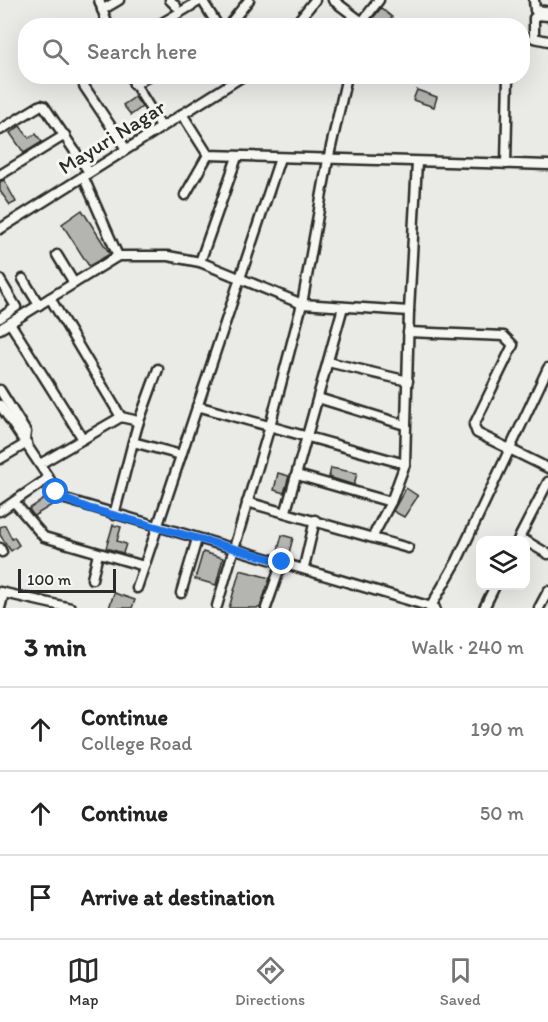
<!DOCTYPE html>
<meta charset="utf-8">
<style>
:root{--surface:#fff;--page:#f6f6f6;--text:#222;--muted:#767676;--line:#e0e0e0;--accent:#2b2b2b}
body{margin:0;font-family:Itim,sans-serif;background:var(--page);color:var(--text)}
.controls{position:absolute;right:18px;bottom:18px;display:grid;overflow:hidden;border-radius:12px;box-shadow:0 6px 24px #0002}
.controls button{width:54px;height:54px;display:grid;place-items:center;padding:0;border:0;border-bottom:2px solid var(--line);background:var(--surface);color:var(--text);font:30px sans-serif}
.scale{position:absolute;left:18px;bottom:15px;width:98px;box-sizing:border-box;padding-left:6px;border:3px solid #2b2b2b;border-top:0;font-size:16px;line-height:21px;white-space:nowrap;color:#2b2b2b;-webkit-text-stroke:4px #f6f6f2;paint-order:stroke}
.stop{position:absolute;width:18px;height:18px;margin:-14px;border:4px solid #1a73e8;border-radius:50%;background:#fff}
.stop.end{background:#1a73e8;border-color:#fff;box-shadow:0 2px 6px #0008}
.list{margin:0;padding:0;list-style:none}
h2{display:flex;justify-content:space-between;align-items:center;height:78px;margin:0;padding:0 24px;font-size:26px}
h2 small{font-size:20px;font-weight:400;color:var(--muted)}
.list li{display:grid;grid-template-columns:39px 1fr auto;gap:18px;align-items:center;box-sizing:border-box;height:84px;padding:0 24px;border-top:2px solid var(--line)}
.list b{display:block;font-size:22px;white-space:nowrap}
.list p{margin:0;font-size:20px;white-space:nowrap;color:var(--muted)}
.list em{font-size:20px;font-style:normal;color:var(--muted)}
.icon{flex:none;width:33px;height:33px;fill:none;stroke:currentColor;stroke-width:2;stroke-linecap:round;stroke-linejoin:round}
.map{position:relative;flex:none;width:548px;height:608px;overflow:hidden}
.search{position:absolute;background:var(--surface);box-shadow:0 6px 24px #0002;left:18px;right:18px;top:18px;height:66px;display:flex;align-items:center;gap:15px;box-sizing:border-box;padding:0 21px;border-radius:24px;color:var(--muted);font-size:22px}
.sheet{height:330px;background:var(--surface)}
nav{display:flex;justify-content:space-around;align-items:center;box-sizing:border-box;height:84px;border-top:2px solid var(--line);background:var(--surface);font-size:16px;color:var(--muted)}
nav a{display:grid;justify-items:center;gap:3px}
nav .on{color:var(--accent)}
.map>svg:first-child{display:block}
.building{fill:#b4b4b1;stroke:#2b2b2b;stroke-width:1.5}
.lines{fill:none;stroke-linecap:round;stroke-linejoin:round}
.minor-casing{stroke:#2b2b2b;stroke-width:13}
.minor{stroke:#f6f6f2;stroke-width:8}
.route{stroke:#1a73e8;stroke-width:8}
.labels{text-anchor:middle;stroke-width:6;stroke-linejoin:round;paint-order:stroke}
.street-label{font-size:21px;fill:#2b2b2b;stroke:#f6f6f2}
</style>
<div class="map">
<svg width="548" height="608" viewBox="0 0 548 608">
<rect width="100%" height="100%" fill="#eaeae6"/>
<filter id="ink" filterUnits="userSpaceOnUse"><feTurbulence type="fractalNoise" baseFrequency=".0167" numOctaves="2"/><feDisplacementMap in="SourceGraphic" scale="12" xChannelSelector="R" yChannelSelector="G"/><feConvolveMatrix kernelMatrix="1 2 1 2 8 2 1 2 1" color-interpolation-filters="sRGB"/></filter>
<g filter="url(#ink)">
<g class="building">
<polygon points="381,8 392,17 385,26 373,26 369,23"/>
<polygon points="417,90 437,97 434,107 413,100"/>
<polygon points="135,97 142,107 131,115 123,105"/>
<polygon points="20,126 29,138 36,134 42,142 24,153 10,133"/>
<polygon points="4,180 16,202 10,205 0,191 0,182"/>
<polygon points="82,210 110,254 89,266 62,224"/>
<polygon points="331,468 357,473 354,485 329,477"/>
<polygon points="278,473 289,476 284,493 274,490"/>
<polygon points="406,488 418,496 404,517 393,511"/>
<polygon points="50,495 55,503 34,516 29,509"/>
<polygon points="5,525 12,539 14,537 19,545 11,551 0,535 0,527"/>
<polygon points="113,525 121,527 117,541 126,544 123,553 106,548"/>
<polygon points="282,535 293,538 289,553 278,550"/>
<polygon points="203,552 223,558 216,585 195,579"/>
<polygon points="240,570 270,578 260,608 229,608"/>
<polygon points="114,593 135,600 132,608 109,608"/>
</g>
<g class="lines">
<g class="minor-casing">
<g id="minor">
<polyline points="99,0 108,26"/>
<polyline points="170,0 176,6"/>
<polyline points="202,0 218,26"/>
<polyline points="333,0 362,22 361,26"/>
<polyline points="534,0 535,10 545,11"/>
<polyline points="102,10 119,0"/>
<polyline points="548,16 537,15 534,18 534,38 548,41"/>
<polyline points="362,22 379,0"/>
<polyline points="157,26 201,0"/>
<polyline points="228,26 249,0"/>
<polyline points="294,26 315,0"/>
<polyline points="130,76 161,126"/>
<polyline points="134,85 149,76"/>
<polyline points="84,86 126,149"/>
<polyline points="182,114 208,155 548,165"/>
<polyline points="0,130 41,105 44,106 89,172"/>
<polyline points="506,164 508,76"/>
<polyline points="0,175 65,135"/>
<polyline points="83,176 118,256"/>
<polyline points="185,195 208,155"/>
<polyline points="0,229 243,76"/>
<polyline points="57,255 74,283"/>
<polyline points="200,262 237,157"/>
<polyline points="23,279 39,305"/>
<polyline points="0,280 16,307 0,318"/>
<polyline points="50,298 121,417"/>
<polyline points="10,323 83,439"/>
<polyline points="0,329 118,256 168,256 200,262 302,304 409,311"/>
<polyline points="408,332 504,336 513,345 474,425 477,433 548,468"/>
<polyline points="328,362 408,381"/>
<polyline points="0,390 26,432 25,439"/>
<polyline points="318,398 405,425"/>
<polyline points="0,405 62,498 435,608"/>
<polyline points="197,406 405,464"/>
<polyline points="138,424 158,369"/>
<polyline points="0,459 27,443"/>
<polyline points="40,464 121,417 134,420 138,424 133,442 181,455"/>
<polyline points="297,475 391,502"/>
<polyline points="14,502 44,537 144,566"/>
<polyline points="247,502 408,548"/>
<polyline points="0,511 47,479"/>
<polyline points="286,511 343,307"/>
<polyline points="114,515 133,442"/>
<polyline points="373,536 391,502 405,464 409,311 417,162"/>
<polyline points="518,540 548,482"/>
<polyline points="526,541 548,554"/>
<polyline points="0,548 2,552"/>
<polyline points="304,567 315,520"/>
<polyline points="92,579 98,554"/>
<polyline points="137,588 280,158"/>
<polyline points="0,592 71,608"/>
<polyline points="181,593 197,539"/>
<polyline points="217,606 270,426 302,304 328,160 347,76"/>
<polyline points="0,608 4,593"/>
<polyline points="266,608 282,562"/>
<polyline points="430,608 457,561 548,368"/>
<polyline points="484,608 495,586"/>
<polyline points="539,608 548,591"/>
</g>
</g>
<use href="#minor" class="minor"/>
</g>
</g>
<g class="lines" filter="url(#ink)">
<polyline class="route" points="56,492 62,498 88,508 282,562"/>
</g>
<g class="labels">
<g class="street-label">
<text transform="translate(112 137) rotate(-32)" y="7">Mayuri Nagar</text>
</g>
</g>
</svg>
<div class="controls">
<button><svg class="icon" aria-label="layers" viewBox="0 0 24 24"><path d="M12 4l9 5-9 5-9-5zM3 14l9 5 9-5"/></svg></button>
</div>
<div class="scale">100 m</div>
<div class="stop" style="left:56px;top:492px"></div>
<div class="stop end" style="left:282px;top:562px"></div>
<div class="search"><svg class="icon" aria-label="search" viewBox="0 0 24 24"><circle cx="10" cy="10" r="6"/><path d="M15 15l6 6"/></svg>Search here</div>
</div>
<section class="sheet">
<h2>3 min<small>Walk · 240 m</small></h2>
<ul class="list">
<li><svg class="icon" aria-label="ahead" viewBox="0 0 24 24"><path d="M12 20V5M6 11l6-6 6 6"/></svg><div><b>Continue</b><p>College Road</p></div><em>190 m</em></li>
<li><svg class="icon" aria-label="ahead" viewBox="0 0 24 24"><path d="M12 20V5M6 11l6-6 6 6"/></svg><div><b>Continue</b></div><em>50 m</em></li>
<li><svg class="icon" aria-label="arrive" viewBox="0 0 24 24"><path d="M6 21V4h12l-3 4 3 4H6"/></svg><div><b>Arrive at destination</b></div></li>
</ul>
</section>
<nav>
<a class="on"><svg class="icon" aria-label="map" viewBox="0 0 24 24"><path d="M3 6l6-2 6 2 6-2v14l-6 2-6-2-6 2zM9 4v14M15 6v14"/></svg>Map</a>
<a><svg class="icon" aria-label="directions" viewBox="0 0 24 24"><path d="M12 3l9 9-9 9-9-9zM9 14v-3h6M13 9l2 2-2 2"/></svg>Directions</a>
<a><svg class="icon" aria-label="saved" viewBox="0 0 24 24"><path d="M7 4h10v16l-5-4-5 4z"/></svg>Saved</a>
</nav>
